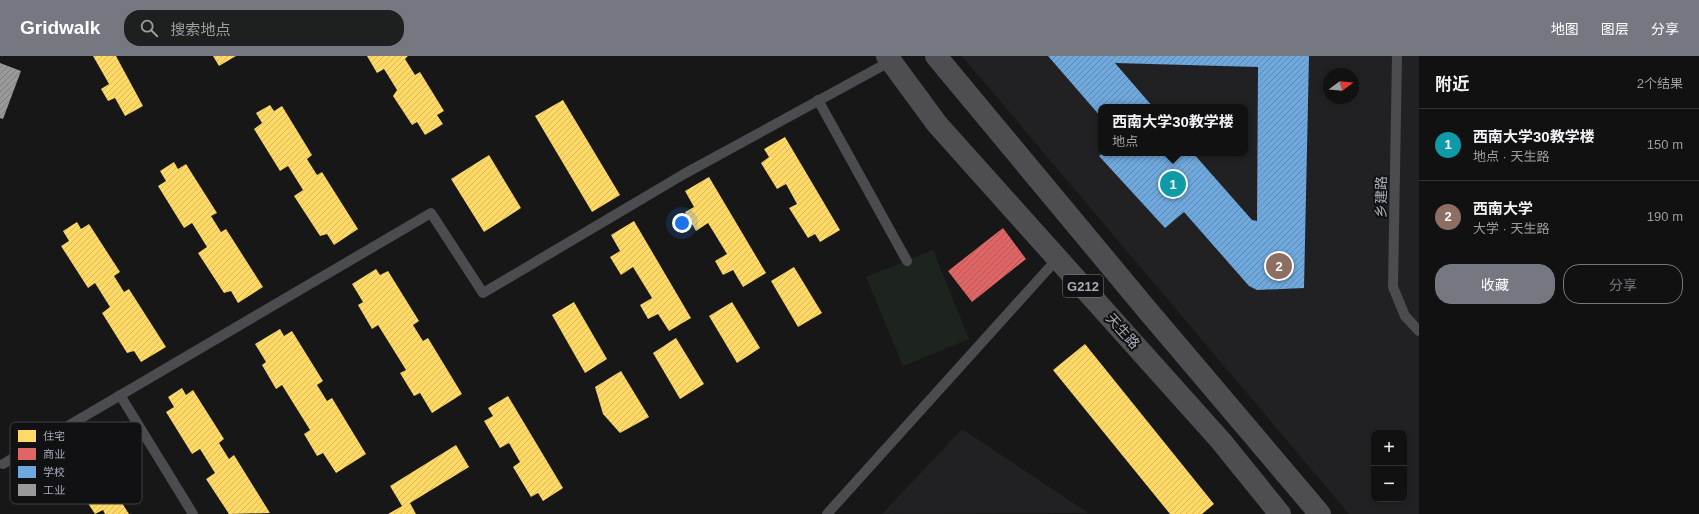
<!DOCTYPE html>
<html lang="zh">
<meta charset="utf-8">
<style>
:root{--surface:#111;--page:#1e1f1f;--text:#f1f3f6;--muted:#9c9d9f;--line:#303131;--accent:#757880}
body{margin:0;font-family:Helvetica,"Noto Sans SC",sans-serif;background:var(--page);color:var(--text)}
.controls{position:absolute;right:12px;bottom:12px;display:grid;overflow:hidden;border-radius:8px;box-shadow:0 2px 6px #0003}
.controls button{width:36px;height:36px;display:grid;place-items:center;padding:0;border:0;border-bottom:1px solid var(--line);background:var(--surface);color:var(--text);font:20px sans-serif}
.compass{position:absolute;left:1323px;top:12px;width:36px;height:36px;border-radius:50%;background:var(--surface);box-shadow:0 2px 6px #0003;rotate:74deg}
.you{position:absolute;left:682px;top:167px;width:14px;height:14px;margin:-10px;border:3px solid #fff;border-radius:50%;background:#1a73e8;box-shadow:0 0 0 6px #1a73e833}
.badge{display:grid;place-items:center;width:26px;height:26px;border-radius:50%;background:var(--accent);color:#fff;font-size:13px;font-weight:700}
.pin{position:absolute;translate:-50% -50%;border:2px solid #fff;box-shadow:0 1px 4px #0006}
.popup{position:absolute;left:1098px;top:48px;width:150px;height:52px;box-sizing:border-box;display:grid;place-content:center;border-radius:8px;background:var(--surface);filter:drop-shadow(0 1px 3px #0005);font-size:13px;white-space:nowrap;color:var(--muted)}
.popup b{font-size:15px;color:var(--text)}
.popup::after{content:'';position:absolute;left:50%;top:100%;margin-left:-8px;border:8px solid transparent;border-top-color:var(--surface)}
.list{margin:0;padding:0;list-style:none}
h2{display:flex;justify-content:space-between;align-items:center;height:52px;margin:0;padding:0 16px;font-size:17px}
h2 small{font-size:13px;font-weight:400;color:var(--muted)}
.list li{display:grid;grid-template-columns:26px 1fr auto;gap:12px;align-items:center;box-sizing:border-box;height:72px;padding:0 16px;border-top:1px solid var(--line)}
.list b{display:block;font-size:15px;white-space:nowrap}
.list p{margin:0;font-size:13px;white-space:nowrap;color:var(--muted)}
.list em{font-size:13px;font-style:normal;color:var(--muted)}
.actions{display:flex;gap:8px;padding:12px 16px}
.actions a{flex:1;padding:9px 0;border:1px solid var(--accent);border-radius:16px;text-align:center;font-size:14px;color:var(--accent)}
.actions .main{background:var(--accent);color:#fff}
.icon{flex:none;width:22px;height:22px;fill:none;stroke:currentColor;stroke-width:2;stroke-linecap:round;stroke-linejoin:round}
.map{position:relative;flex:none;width:1419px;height:458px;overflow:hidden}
header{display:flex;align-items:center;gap:24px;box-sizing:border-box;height:56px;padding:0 20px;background:var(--accent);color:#fff}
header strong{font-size:19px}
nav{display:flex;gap:22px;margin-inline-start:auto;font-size:14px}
.search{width:280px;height:36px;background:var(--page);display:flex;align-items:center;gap:10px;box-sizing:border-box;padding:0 14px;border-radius:16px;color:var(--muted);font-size:15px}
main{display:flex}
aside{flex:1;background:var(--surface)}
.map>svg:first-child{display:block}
.built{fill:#212123;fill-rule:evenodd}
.green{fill:#1d241e}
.homes{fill:url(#homes-hatch)}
.shops{fill:url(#shops-hatch)}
.schools{fill:url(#schools-hatch)}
.industry{fill:url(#industry-hatch)}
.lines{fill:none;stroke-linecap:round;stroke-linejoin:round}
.service{stroke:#4b4c50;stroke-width:10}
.trunk{stroke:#4e4e52;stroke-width:22}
.labels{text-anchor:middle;stroke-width:4;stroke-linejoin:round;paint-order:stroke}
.shield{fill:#111113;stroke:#7b7e86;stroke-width:1}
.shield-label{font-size:13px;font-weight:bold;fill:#a8adb8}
.street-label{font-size:14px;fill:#a8adb8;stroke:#111113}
.key{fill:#111113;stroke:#3e4045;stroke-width:1}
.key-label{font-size:11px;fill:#a8adb8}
</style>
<header>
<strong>Gridwalk</strong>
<div class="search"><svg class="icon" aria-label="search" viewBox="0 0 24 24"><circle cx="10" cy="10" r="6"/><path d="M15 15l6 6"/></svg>搜索地点</div>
<nav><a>地图</a><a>图层</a><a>分享</a></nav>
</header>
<main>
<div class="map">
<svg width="1419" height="458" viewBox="0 0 1419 458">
<defs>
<pattern id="homes-hatch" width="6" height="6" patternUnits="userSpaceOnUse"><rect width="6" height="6" fill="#ffd966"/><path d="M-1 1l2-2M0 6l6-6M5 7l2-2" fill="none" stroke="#d6b85d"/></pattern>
<pattern id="shops-hatch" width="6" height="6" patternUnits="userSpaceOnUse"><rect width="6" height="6" fill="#e06666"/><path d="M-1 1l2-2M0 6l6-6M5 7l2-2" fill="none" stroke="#b45a5a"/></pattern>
<pattern id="schools-hatch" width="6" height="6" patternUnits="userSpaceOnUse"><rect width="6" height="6" fill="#6fa8dc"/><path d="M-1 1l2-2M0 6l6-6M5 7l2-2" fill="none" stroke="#608bb3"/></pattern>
<pattern id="industry-hatch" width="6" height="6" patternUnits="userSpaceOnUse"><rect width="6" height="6" fill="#999"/><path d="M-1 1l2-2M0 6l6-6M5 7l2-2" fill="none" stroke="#7f8080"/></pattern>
</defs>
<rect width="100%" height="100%" fill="#171717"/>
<g class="built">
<path d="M 962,0 L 1419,0 L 1419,458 L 1349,458 ZM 1329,18 L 1353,18 L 1353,42 L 1329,42 ZM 1101,51 L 1245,51 L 1245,97 L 1101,97 ZM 1374,377 L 1404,377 L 1404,443 L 1374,443 Z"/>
<polygon points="962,373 1088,457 882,458"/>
</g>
<polygon class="green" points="933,194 969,283 903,310 866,221"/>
<g class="homes">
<polygon points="93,0 116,0 143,50 125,60 115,42 108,45 101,33 109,28"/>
<polygon points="213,0 236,0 219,10"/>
<polygon points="367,0 408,0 405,3 415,19 420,16 444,55 437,59 443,68 425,79 417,66 412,69 393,40 397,34 384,13 377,17"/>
<polygon points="563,44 620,139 592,156 535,60"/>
<polygon points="270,49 274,55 282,50 312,99 307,103 317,119 322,116 358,173 334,189 327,178 320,180 294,140 303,134 288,110 280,115 254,73 262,67 256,57"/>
<polygon points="785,81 840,174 820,186 815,178 808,182 789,152 797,148 786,128 777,133 761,107 769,101 764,93"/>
<polygon points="489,99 521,152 484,176 451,123"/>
<polygon points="174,106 178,113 186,108 217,157 211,160 221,176 226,173 263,231 238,247 231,235 224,237 198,197 207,191 192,167 184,172 158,130 166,125 160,115"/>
<polygon points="709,121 766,217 743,231 733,214 723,219 715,205 727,198 708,167 696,175 685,156 694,151 685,135"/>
<polygon points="634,165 691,262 669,275 658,258 648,263 640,249 652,242 633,211 621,219 610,201 620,195 611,179"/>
<polygon points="77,166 81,173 89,168 120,216 114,220 124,236 129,233 166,291 141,306 134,295 127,297 102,257 110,251 95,227 88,232 61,190 69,185 63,175"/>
<polygon points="794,211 822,257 798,271 771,225"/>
<polygon points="376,213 380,219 388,215 419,265 413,269 423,285 428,282 462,338 432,357 420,337 414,340 400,317 406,314 378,269 372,273 358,249 363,246 352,228"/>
<polygon points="574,246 607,303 585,317 552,259"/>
<polygon points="732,246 760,292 737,307 709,260"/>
<polygon points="280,273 284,280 292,275 323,325 317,329 327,345 332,342 366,398 336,417 323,397 317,400 304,378 310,374 282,329 276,333 262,309 266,306 255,288"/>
<polygon points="676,282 704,328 680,343 653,297"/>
<polygon points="1085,288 1214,448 1202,458 1170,458 1053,314"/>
<polygon points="621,315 649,361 620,377 603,358 595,331"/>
<polygon points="182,332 186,339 193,334 224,383 219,387 229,403 234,399 270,457 229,458 206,423 215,417 200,393 192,398 166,356 174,351 168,341"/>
<polygon points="508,340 563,432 543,445 538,437 531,441 513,411 520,406 509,387 500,392 484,365 493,360 488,352"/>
<polygon points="456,389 469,411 410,447 416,458 388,458 402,450 390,430"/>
<polygon points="85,393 89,399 97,395 128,444 122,447 129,458 105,458 103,454 95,458 68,417 77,412 71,402"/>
</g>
<polygon class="shops" points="1003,172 1026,203 972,246 948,215"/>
<polygon class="schools" points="1048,0 1309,0 1304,232 1257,234 1249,230 1184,156 1165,172 1099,100 1102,97 1193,97 1252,164 1257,165 1258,11 1115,7 1153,51 1101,51 1101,61"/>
<polygon class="industry" points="0,7 21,15 3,63 0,62"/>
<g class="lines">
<g class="service">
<polyline points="1397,0 1393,231 1405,260 1419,275"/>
<polyline points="818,44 907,205"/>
<polyline points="120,339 193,458"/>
<polyline points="3,408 431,157 483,237 684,118 891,5"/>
<polyline points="827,458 1058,202"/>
</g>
<g class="trunk">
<polyline points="887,0 937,68 1221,385 1280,458"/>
<polyline points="936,0 1148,255 1320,458"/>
</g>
</g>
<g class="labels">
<rect class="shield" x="1063" y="219" width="40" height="22" rx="3"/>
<g class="shield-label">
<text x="1083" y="235">G212</text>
</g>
<g class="street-label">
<text transform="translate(1381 141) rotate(-89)" y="5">乡建路</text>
<text transform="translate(1123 275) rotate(48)" y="5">天生路</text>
</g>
</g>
<rect x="10" y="366" width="132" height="82" rx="6" class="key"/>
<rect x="18" y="374" width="18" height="12" fill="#ffd966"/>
<rect x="18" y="392" width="18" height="12" fill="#e06666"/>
<rect x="18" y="410" width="18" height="12" fill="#6fa8dc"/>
<rect x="18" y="428" width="18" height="12" fill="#999"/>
<g class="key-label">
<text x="43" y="384">住宅</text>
<text x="43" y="402">商业</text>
<text x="43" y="420">学校</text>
<text x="43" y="438">工业</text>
</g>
</svg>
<div class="controls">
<button>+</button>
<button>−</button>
</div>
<svg class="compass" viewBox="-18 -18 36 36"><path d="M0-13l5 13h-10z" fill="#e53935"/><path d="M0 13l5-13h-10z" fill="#9c9d9f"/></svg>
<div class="you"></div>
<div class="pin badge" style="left:1173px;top:128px;background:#0f9aa8">1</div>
<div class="popup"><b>西南大学30教学楼</b>地点</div>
<div class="pin badge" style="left:1279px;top:210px;background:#8d6e63">2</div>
</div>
<aside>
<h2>附近<small>2个结果</small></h2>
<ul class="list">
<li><span class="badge" style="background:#0f9aa8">1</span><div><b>西南大学30教学楼</b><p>地点 · 天生路</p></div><em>150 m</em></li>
<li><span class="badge" style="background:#8d6e63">2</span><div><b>西南大学</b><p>大学 · 天生路</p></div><em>190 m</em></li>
</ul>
<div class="actions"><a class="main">收藏</a><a>分享</a></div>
</aside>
</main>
